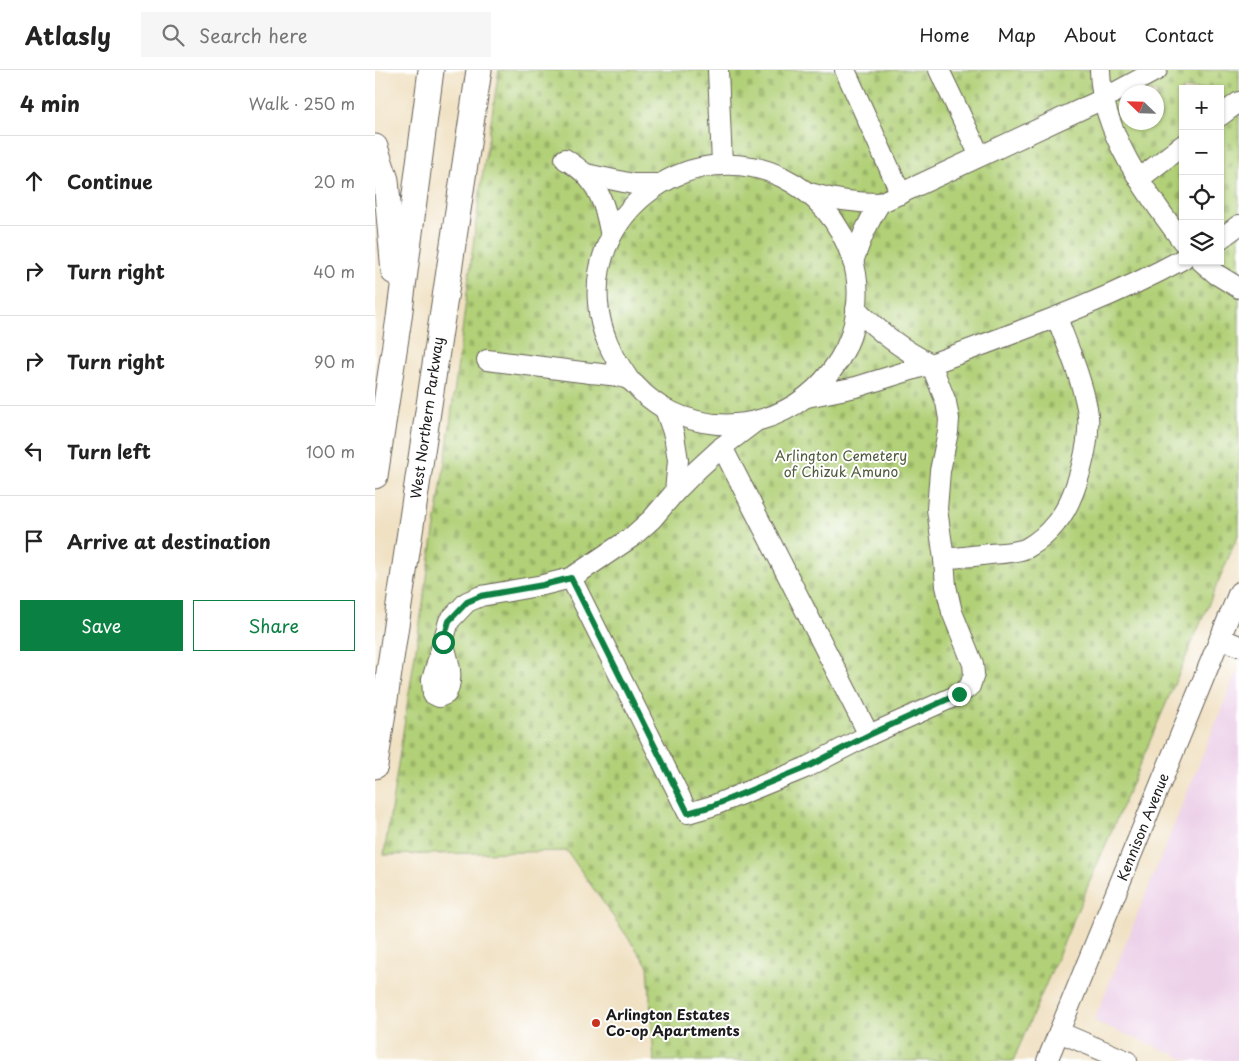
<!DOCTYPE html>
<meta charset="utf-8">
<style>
:root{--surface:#fff;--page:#f6f6f6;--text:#222;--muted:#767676;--line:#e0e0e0;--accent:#0b8043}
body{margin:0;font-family:"Playpen Sans",sans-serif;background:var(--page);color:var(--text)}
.controls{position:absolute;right:15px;top:15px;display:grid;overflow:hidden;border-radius:0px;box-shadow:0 1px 4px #0004}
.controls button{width:45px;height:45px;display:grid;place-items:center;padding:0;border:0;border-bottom:1px solid var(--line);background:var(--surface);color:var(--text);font:25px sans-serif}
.compass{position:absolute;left:744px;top:15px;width:45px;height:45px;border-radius:50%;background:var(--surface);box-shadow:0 1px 4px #0004;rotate:293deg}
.stop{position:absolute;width:15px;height:15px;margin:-11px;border:4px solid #0b8043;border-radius:50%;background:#fff}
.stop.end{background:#0b8043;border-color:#fff;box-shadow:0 1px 5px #0008}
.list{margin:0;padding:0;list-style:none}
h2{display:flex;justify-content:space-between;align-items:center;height:65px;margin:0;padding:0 20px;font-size:21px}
h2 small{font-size:16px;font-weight:400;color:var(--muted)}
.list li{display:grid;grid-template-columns:32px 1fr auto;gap:15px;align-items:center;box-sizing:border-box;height:90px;padding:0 20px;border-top:1px solid var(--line)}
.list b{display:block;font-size:19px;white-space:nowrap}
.list em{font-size:16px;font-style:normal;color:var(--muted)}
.actions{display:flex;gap:10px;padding:15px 20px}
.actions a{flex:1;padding:11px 0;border:1px solid var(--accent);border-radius:0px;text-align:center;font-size:18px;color:var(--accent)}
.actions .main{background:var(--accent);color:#fff}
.icon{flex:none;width:28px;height:28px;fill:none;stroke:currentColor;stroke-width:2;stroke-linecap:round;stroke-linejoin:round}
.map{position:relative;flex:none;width:864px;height:991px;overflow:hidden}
header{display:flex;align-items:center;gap:30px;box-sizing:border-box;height:70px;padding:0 25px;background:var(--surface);border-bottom:1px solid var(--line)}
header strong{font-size:24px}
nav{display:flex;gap:28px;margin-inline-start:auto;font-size:18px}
.search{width:350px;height:45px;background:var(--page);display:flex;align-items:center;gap:12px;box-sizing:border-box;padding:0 18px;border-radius:0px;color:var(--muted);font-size:19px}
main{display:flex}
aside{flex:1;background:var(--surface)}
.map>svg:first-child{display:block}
.built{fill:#edd1e9}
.cemetery{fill:url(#cemetery-stones);stroke:#66764a;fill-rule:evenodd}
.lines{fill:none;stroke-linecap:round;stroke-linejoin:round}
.minor-casing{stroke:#666156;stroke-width:22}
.major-casing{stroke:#666156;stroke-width:27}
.minor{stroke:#fff;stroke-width:20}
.major{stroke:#fff;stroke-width:25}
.route{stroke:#0b8043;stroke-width:6}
.poi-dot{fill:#c8321e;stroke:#fff;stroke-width:2}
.labels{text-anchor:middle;stroke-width:4;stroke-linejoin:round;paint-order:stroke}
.street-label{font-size:14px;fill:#1c1c1c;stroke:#fff}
.park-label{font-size:14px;fill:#505b3c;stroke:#fff}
.poi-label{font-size:14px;font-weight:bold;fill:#1c1c1c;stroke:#fff;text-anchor:start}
</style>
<header>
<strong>Atlasly</strong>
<div class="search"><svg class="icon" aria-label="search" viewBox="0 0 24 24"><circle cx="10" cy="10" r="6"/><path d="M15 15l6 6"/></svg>Search here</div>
<nav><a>Home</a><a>Map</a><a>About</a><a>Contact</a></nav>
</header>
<main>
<aside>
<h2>4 min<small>Walk · 250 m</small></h2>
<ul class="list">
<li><svg class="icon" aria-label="ahead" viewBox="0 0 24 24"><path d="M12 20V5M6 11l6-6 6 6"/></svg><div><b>Continue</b></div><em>20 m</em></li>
<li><svg class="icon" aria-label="right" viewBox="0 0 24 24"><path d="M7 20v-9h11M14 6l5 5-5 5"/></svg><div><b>Turn right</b></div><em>40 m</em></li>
<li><svg class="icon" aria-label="right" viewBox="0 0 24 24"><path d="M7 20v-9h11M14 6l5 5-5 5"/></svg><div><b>Turn right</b></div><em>90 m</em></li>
<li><svg class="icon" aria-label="left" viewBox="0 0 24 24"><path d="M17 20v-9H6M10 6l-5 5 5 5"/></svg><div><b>Turn left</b></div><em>100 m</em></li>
<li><svg class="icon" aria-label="arrive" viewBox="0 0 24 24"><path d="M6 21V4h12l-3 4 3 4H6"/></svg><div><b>Arrive at destination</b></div></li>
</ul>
<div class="actions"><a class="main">Save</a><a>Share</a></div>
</aside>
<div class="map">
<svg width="864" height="991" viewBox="0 0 864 991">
<defs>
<pattern id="cemetery-stones" width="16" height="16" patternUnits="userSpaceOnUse" patternTransform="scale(1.25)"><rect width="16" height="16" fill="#b1d077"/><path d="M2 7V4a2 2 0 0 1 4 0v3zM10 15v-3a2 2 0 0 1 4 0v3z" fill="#98b266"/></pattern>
</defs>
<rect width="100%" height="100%" fill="#fff"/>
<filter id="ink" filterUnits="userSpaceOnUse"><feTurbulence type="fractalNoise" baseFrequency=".02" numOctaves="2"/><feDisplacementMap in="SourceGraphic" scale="10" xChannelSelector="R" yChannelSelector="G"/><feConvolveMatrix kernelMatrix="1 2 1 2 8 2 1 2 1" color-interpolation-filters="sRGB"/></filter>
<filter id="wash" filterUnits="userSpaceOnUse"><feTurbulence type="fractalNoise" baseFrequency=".0096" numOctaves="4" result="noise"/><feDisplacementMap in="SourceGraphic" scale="20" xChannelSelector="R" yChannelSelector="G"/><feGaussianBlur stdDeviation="1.12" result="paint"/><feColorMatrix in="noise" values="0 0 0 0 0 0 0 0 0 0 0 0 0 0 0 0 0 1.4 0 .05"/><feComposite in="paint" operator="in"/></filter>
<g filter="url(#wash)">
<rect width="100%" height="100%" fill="#f0e1c3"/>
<polygon class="built" points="862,601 864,602 864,991 815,991 719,951"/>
<path class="cemetery" d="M 124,0 L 864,0 L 864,463 L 638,991 L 279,991 L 273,896 L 192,781 L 9,785 L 72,378 L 106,114 ZM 808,19 L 845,19 L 845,191 L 808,191 ZM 752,22 L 782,22 L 782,52 L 752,52 Z"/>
</g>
<g filter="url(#ink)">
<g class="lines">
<g class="minor-casing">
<g id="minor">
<polyline points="343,0 347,94"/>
<polyline points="470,0 526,124"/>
<polyline points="564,0 605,86"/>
<path d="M 725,0 C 726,62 772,124 808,172"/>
<polyline points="845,46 864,32"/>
<path d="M 190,89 C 197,94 206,99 212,106 C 227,123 232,144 236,167"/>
<polyline points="211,104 258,114 283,114"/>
<polyline points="764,109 808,75"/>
<path d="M 435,123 C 459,130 481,133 505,133 L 728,29 L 782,0"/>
<polyline points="845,169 864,155"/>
<polyline points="826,191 841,204 864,218"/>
<path d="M 478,192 C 485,170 493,152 505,133"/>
<path d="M 481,239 C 505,262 526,279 556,294 C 641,262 728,233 808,189"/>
<path d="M 112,290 C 144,294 175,298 207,302 C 221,304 237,304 250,308 C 257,310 263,318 268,323 C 275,329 284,336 292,340 C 355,371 426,350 464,290 C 482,262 488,220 477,188 C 465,152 442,124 407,107 C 320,65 215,136 223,233 C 225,262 237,285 253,308"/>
<polyline points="290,339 299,365 303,390 300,422"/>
<polyline points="347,377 494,665"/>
<path d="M 569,489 C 585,487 600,486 615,484 C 627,483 641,483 652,478 C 663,472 674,462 681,453 C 701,430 718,368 712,338 C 706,307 693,277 682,248"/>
<polyline points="196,508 313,743 337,736 430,698 494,665 585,624 595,616 599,604 598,594 577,542 571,516 569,489 562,439 565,401 573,362 574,349 571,332 556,294 481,317 432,327"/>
<polyline points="845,568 864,576"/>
<path d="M 68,572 C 73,589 80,607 71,624 L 64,627 L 58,624 L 57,610 L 74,551 L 92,532 L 106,526 L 168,515 L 196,508 L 257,467 L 277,449 L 300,422 L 323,399 L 347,377 L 380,352"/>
<polyline points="684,962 752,991"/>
<polyline points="672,991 864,522"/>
</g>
</g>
<g class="major-casing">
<g id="major">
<polyline points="0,77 11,110 19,202"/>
<polyline points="0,406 24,248 56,0"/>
<polyline points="0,696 104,0"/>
</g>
</g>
<use href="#minor" class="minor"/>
<use href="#major" class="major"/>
</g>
</g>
<g class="lines" filter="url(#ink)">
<polyline class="route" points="68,572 74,551 92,532 106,526 168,515 196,508 313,743 337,736 430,698 494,665 584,624"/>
</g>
<circle class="poi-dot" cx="221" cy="953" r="5"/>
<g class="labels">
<g class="street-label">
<text transform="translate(52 348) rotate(-82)" y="5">West Northern Parkway</text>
<text transform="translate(768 757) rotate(-68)" y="5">Kennison Avenue</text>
</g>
<g class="park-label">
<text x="466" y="391">Arlington Cemetery<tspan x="466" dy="16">of Chizuk Amuno</tspan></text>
</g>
<g class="poi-label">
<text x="231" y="950">Arlington Estates<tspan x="231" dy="16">Co-op Apartments</tspan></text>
</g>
</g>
</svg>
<div class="controls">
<button>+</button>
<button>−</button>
<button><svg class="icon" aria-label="locate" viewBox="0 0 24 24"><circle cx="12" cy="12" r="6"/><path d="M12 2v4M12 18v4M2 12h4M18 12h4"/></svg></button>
<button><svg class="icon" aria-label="layers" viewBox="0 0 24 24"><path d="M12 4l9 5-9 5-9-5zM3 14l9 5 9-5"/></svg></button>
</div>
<svg class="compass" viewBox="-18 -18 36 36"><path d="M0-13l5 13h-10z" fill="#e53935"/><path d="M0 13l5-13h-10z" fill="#767676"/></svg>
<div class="stop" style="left:68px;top:572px"></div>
<div class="stop end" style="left:584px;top:624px"></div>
</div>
</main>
